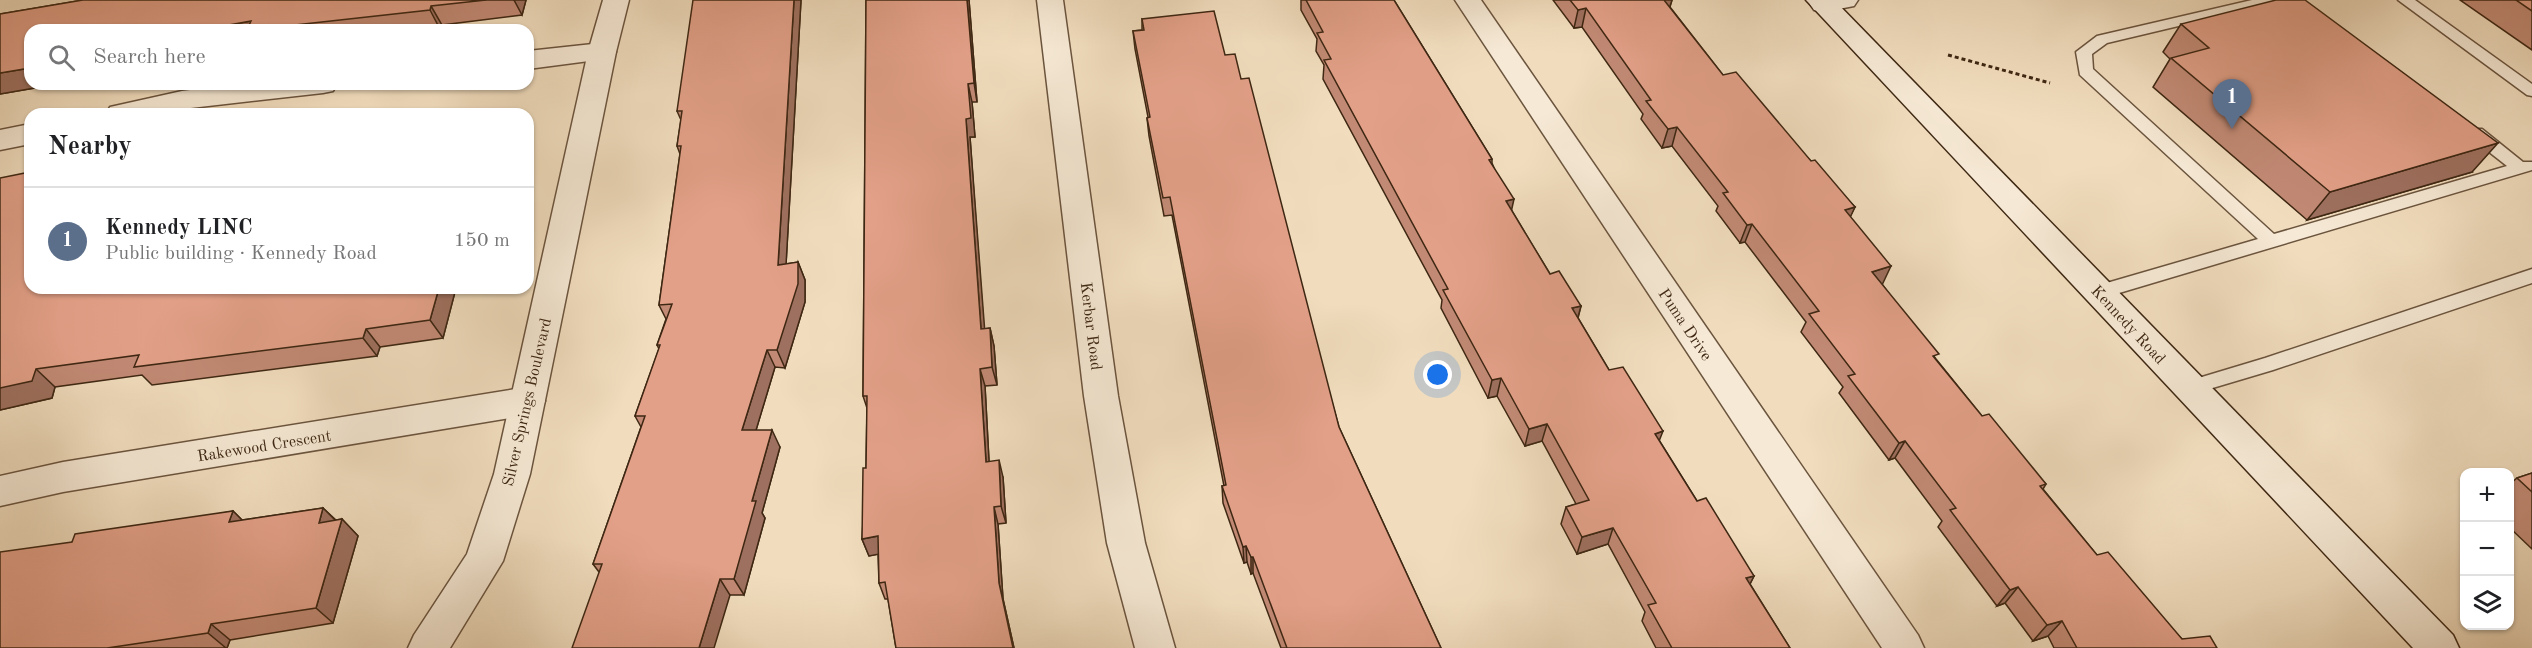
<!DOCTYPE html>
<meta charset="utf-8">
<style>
:root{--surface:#fff;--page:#f2f2f2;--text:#202124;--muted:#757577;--line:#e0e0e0;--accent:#b45309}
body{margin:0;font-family:"Old Standard TT",serif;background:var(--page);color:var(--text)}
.controls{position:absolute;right:18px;bottom:18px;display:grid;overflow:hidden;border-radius:12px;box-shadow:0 2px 4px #0004}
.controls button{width:54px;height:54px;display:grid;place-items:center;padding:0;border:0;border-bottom:2px solid var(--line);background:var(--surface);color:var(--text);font:30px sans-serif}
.you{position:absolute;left:1438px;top:375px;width:21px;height:21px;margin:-15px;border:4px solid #fff;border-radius:50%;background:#1a73e8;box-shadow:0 0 0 9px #1a73e833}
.badge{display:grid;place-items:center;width:39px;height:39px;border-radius:50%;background:var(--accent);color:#fff;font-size:20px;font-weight:700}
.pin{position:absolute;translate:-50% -50px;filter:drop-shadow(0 2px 3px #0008)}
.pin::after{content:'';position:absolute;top:32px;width:21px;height:18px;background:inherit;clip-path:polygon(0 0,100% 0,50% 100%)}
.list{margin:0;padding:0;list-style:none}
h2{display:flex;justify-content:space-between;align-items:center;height:78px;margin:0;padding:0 24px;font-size:26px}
h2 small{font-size:20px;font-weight:400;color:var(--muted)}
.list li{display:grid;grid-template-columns:39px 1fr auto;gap:18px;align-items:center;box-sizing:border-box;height:108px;padding:0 24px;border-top:2px solid var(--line)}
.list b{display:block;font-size:22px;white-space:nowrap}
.list p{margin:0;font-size:20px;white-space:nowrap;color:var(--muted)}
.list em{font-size:20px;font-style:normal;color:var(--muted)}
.icon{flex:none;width:33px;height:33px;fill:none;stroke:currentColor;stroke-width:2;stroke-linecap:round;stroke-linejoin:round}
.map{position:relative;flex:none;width:2532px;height:648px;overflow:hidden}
.search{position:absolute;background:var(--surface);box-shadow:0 2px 4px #0004;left:24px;top:24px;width:510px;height:66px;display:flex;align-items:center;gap:15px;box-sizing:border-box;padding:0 21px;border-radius:18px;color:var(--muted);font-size:22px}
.panel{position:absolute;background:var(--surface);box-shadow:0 2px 4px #0004;left:24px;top:108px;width:510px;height:186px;border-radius:18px}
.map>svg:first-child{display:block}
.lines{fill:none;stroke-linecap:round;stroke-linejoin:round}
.service-casing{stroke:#6b543e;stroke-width:3}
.minor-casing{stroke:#6b543e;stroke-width:3}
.tertiary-casing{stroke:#6b543e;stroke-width:3}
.secondary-casing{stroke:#3e2713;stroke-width:3}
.path{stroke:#3e2713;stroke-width:3;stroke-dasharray:4 3;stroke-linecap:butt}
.service{fill:#f6e9d5;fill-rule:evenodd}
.minor{fill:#f6e9d5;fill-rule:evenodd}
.tertiary{fill:#f6e9d5;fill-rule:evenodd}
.secondary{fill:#f6e9d5;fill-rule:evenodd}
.wall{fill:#c28a75;stroke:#3e2713;stroke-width:1.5}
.shaded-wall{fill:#9e705f;stroke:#3e2713;stroke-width:1.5}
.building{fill:#e2a088;stroke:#3e2713;stroke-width:1.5}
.labels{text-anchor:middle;stroke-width:6;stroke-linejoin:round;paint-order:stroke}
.street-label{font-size:16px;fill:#3e2713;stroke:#f6e9d5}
</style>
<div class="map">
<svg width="2532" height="648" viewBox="0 0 2532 648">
<rect width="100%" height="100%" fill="#f1ddbe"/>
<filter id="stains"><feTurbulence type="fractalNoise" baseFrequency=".00333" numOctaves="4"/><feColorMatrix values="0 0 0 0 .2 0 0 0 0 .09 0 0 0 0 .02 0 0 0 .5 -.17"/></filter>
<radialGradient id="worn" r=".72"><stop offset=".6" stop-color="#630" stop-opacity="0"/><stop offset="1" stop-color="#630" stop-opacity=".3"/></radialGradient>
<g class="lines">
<g class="service-casing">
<g id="service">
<polygon points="2252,0 2278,0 2271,4 2107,43 2092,54 2093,69 2274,234 2507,166 2470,137 2468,133 2470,129 2482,129 2523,162 2532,162 2532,170 2099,299 2093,297 2090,292 2093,287 2258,239 2080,75 2076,52 2097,36"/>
<polygon points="2398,0 2415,0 2532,84 2532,96 2527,95"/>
<polygon points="2532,269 2532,283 2273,370 2189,395 2182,393 2180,388 2182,383 2265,358"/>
</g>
</g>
<g class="minor-casing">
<g id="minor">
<polygon points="1037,0 1063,0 1118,396 1145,543 1175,648 1135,648 1107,543 1084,396"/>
<polygon points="1455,0 1481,0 1918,635 1924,648 1882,648"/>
<polygon points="1812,0 1858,0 1854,6 1823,12 1814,10 1810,4"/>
<polygon points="602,43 612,46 616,52 612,58 528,69 528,51"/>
<polygon points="240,84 337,84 333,91 323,93 182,109 162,114 106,114 110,107 182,91"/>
<polygon points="30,124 30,144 0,150 0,130"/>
<polygon points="528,387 540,391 545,401 540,411 528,415 63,492 0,506 0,476 63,462"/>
</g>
</g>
<g class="tertiary-casing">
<polygon id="tertiary" points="603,0 629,0 616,52 530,474 503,561 450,648 408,648 414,635 467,554 494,474 588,52"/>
</g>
<g class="secondary-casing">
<polygon id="secondary" points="1806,0 1834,0 2453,635 2459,648 2413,648"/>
</g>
<polyline class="path" points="1948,55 2050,83"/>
<use href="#service" class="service"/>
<use href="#minor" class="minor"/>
<use href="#tertiary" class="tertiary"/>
<use href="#secondary" class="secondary"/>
</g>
<g class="wall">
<polygon points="83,0 526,0 522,15 442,25 440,29 429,30 30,30 30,84 58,84 0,94 0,14"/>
<polygon points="801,0 786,264 798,262 805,280 805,302 785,368 775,367 756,430 780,447 762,513 765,518 744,595 730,595 599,572 593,564 641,427 635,416 659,349 657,345 666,319 659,305 680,154 677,146 681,120 677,111"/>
<polygon points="866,0 969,0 977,102 972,102 975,137 970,137 976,222 984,329 990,328 994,346 997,385 985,386 989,462 1003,477 1006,523 998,524 1003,599 1014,648 896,648 888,599 885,599 879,583 878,554 869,556 862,539 866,468 867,408 863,396"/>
<polygon points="1301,0 1394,0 1492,159 1492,163 1512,211 1550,274 1581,306 1578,318 1609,370 1659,440 1697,501 1754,576 1750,584 1790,648 1656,648 1642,621 1645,612 1608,544 1577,554 1561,524 1566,507 1576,504 1542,441 1525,446 1497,396 1488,398 1441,308 1442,300 1323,79 1324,65 1316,51 1317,39 1301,10"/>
<polygon points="1553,0 1672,0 1670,7 1723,75 1811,161 1855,207 1850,217 1882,284 1936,359 1982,416 2046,484 2043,489 2097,555 2182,639 2217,648 2054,648 2048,636 2033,641 2005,603 1997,606 1938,527 1942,521 1895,458 1889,460 1839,393 1843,387 1801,332 1806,322 1745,242 1740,243 1716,211 1718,206 1672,146 1662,148 1641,119 1643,114 1582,27 1574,28"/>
<polygon points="2460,0 2532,0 2532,50"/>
<polygon points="1142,19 1225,55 1241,79 1339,427 1441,648 1281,648 1253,573 1251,574 1247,562 1244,563 1223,503 1222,486 1224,486 1172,215 1164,216 1149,136 1147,118 1148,117 1135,49 1133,31 1142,30"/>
<polygon points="2181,24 2472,172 2307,220 2153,87 2170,59 2163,52"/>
<polygon points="30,288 456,288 443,338 380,347 377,356 152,385 142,375 55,387 52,398 0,410"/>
<polygon points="2532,473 2532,549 2510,528 2510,484 2517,478"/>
<polygon points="323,508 336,520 342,519 358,536 333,623 230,640 227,648 0,648 72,542 233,511 242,520"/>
</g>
<g class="shaded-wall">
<polygon points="514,0 526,0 522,15"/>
<polygon points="794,0 801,0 785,283 778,265"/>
<polygon points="967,0 969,0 977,102 974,83"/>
<polygon points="1663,0 1672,0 1667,15"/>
<polygon points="431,6 442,25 440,29 430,10"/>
<polygon points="1586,8 1582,27 1574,28 1578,10"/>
<polygon points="251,21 249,30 201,30"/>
<polygon points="30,68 30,84 58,84 0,94 0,73"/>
<polygon points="968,84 972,102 975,137 970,137 986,347 981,329 966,119"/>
<polygon points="1677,127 1672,146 1662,148 1668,129"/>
<polygon points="2498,143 2472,172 2307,220 2330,192"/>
<polygon points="1514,199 1510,217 1506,201"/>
<polygon points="1855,207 1846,226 1845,210"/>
<polygon points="1752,224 1745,242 1740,243 1747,225"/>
<polygon points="798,262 805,280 805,302 785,368 777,350"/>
<polygon points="1891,266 1882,285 1872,272"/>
<polygon points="439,288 456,288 443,338 430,320"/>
<polygon points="1581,306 1576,324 1572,308"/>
<polygon points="990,328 994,346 997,385 992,367"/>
<polygon points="366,329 380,347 377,356 363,338"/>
<polygon points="767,350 775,367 751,447 742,430"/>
<polygon points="36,369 55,387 52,398 0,410 0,388"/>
<polygon points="980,369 985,386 990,479 986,462"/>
<polygon points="1501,378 1497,396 1488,398 1492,380"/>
<polygon points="1547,424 1542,441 1525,446 1529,429"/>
<polygon points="772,430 780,447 762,513 765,518 744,595 734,579 752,501"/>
<polygon points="1663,431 1656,449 1655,434"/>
<polygon points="1905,441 1895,458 1889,460 1899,443"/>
<polygon points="999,460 1003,477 1006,523 1001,506"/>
<polygon points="994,507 998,524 1003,599 1014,648 1013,648 999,583"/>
<polygon points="323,508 339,524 319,523"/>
<polygon points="233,511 250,528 229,522"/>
<polygon points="342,519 358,536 333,623 316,608"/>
<polygon points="1613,528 1608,544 1577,554 1582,537"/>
<polygon points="878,536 885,553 869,556 862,539"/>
<polygon points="1246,546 1247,562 1244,563 1243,547"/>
<polygon points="1251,557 1253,557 1253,573 1251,574"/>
<polygon points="1754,576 1746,592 1746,578"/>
<polygon points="720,579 730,595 714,648 699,648"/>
<polygon points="2018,587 2005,603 1997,606 2010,590"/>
<polygon points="2062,621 2048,636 2033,641 2047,625"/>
<polygon points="211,624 230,640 227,648 226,648 208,633"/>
</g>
<g class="building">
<polygon points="83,0 486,0 431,6 430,10 249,30 247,30 251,21 201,30 30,30 30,68 0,73 0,14"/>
<polygon points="693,0 794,0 778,265 798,262 798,284 777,350 767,350 742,430 772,430 752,501 756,501 734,579 720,579 699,648 572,648 602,564 593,564 645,416 635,416 660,345 657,345 672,304 659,305 681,146 677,146 682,111 677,111"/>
<polygon points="866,0 967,0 974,83 968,84 971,118 966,119 981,329 990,328 992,367 980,369 986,462 999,460 1001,506 994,507 999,583 1013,648 896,648 885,582 879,583 878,536 862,539 863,468 866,468 867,396 863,396"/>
<polygon points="1306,0 1394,0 1492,159 1489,160 1514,199 1506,201 1550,274 1559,271 1581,306 1572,308 1609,370 1623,367 1663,431 1655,434 1697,501 1706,498 1754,576 1746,578 1790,648 1672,648 1648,605 1656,603 1613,528 1582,537 1566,507 1589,500 1547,424 1529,429 1501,378 1492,380 1443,290 1448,289 1324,60 1331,59 1317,33 1323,32"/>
<polygon points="1570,0 1664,0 1723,75 1736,72 1811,161 1815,160 1855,207 1845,210 1891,266 1872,272 1939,354 1933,356 1982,416 1989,414 2046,484 2040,486 2097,555 2108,552 2182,639 2210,636 2217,648 2077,648 2062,621 2047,625 2018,587 2010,590 1950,510 1956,508 1905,441 1899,443 1848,376 1855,374 1809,314 1819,311 1752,224 1747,225 1723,193 1728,192 1677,127 1668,129 1646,101 1651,100 1586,8 1578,10"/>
<polygon points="2276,0 2305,0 2498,143 2330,192 2171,58 2209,48 2181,24"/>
<polygon points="2516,0 2532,0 2532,11"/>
<polygon points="1214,11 1225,55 1235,54 1241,79 1249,78 1339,427 1441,648 1287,648 1253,557 1251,557 1246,546 1243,547 1222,486 1226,485 1170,197 1163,198 1147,118 1150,117 1133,31 1144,30 1142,19"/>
<polygon points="30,172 30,288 439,288 430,320 366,329 363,338 134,367 139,355 36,369 32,381 0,388 0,178"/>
<polygon points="2532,473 2532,492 2517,478"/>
<polygon points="323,508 319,523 342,519 316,608 211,624 208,633 107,648 0,648 0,552 72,542 75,534 233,511 229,522"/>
</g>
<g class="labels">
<g class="street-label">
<text transform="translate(1686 324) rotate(56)" y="6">Puma Drive</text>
<text transform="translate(2129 324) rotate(47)" y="6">Kennedy Road</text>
<text transform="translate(1092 326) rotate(83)" y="6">Kerbar Road</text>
<text transform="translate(526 402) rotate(-77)" y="6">Silver Springs Boulevard</text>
<text transform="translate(264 445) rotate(-9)" y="6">Rakewood Crescent</text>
</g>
</g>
<rect width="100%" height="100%" filter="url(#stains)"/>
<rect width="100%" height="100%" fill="url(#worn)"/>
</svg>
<div class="controls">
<button>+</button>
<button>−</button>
<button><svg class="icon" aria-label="layers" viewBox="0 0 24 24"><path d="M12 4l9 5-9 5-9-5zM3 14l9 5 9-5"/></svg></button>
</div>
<div class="you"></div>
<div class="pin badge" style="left:2232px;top:129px;background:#5c6f8a">1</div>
<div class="search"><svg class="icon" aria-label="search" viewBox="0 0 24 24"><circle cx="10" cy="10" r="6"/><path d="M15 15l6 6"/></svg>Search here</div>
<section class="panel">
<h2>Nearby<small></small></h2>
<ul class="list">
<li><span class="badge" style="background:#5c6f8a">1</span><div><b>Kennedy LINC</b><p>Public building · Kennedy Road</p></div><em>150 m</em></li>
</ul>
</section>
</div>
